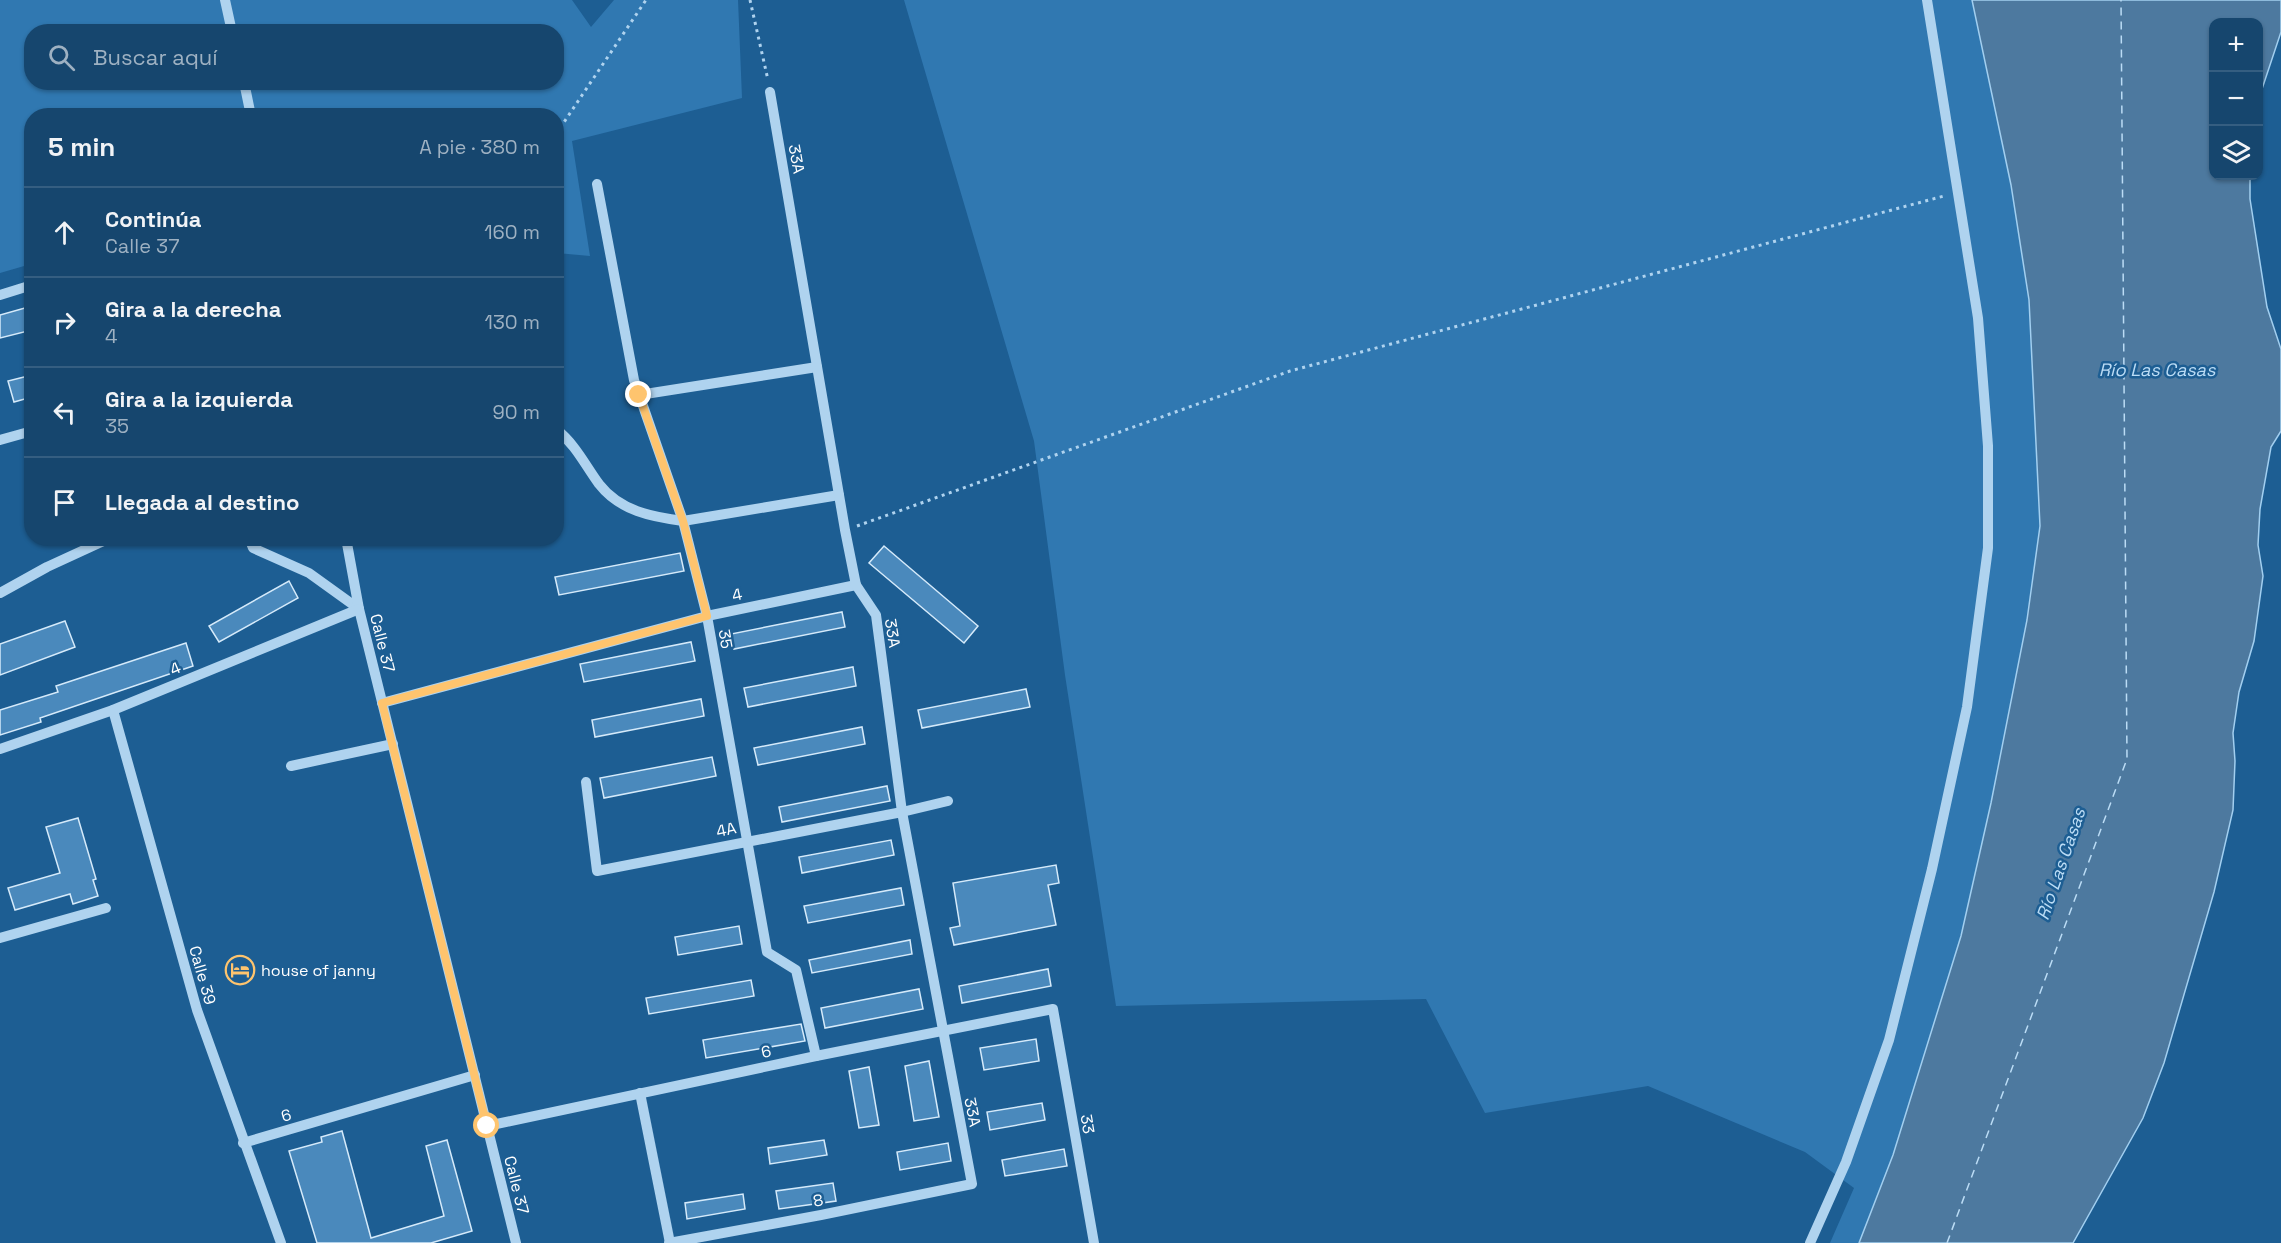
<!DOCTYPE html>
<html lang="es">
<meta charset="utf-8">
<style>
:root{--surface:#16466e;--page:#1f4d73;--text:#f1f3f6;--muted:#9eb1c2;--line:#355e81}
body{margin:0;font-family:"Space Grotesk",sans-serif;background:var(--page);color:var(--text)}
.controls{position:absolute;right:18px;top:18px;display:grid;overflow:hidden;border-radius:12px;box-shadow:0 2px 4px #0004}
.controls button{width:54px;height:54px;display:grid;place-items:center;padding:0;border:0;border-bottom:2px solid var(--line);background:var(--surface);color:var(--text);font:30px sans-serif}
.stop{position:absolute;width:18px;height:18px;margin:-14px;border:4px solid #fec46e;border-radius:50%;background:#fff}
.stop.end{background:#fec46e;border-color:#fff;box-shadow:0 2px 6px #0008}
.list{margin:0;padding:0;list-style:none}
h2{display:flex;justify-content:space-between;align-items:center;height:78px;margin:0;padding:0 24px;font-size:26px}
h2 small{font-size:20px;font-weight:400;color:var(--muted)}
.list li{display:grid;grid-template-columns:39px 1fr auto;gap:18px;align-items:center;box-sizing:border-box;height:90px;padding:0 24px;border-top:2px solid var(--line)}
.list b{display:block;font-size:22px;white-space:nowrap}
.list p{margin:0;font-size:20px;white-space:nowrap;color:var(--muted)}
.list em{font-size:20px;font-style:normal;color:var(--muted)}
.icon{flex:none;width:33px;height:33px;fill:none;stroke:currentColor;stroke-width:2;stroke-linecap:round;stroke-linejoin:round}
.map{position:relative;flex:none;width:2281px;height:1243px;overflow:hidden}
.search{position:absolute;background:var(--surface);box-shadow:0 2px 4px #0004;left:24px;top:24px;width:540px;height:66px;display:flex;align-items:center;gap:15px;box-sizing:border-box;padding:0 21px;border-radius:24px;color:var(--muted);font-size:22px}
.panel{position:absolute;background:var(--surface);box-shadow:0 2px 4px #0004;left:24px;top:108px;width:540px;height:438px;border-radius:24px}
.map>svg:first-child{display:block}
.green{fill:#3078b1;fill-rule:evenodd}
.water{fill:#4d799f;stroke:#a2cff0;stroke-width:1.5}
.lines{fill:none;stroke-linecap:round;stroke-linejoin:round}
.ferry{stroke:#bbdcf5;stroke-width:1.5;stroke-dasharray:8 6;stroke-linecap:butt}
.building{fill:#4a89bc;stroke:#d5eafa;stroke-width:1.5}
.path{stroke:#afd3ef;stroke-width:3;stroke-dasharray:3 4.5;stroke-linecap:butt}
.minor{stroke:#afd3ef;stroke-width:10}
.route{stroke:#fec46e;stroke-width:8}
.labels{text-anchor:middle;stroke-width:5;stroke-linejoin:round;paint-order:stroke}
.street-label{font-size:16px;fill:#fff;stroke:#1d5e93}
.poi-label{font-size:16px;fill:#fff;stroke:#1d5e93;text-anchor:start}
.water-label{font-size:18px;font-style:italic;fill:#bbdcf5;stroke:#1d5e93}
</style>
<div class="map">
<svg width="2281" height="1243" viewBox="0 0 2281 1243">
<rect width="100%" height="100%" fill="#1d5e93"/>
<g class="green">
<path d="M 0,0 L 572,0 L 591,27 L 614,0 L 738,0 L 742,98 L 572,141 L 590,256 L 557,253 L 556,116 L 32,116 L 31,264 L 0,273 ZM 32,32 L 556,32 L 556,82 L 32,82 Z"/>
<polygon points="904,0 1972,0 2011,185 2029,300 2040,526 2027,620 1991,803 1961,936 1893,1155 1859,1243 1830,1243 1854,1188 1805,1152 1648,1086 1485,1113 1426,999 1116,1006 1065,675 1034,441"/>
</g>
<polygon class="water" points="1972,0 2281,0 2281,32 2259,98 2258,22 2214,22 2214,176 2250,176 2250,199 2267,307 2281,349 2281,431 2271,447 2260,509 2258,545 2263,576 2254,641 2239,692 2233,733 2235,761 2233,810 2214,892 2164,1063 2143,1118 2073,1243 1859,1243 1893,1155 1961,936 1991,803 2027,620 2040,526 2029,300 2011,185"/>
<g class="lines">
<polyline class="ferry" points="1947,1243 2127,759 2121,0"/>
</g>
<g class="building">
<polygon points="32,306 32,330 0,338 0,315"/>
<polygon points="32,375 32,397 14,402 8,381"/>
<polygon points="884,546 978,626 964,643 869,563"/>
<polygon points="680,553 684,571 559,595 555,577"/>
<polygon points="289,581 298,598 219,642 209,626"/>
<polygon points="842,612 845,627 734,649 731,634"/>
<polygon points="65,621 75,647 0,675 0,644"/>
<polygon points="691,642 695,661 584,682 580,664"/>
<polygon points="186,643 193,666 40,718 41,722 0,735 0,710 58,692 56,686"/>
<polygon points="853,667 856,686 748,707 744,688"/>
<polygon points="1026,689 1030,707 922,728 918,710"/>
<polygon points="701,699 704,716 595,737 592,720"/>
<polygon points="862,727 865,744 758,765 754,748"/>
<polygon points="712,757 716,776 604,798 600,778"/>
<polygon points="887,786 890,801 782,822 779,807"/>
<polygon points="78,818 96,879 93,880 98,896 73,904 70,894 15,910 8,888 60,873 46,827"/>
<polygon points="891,840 894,855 802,873 799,857"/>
<polygon points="1056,865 1059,883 1048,885 1056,925 954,945 950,928 960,926 953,883"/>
<polygon points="901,888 904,905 808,923 804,906"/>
<polygon points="739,926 742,944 678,955 675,937"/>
<polygon points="910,940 912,954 812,973 809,960"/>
<polygon points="1048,969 1051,986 962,1003 959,986"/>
<polygon points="751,980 754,996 649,1014 646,998"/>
<polygon points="919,989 923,1009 825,1028 821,1008"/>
<polygon points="801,1024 805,1041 706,1058 703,1040"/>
<polygon points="1036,1039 1039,1061 984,1070 980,1048"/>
<polygon points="929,1061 939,1117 914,1121 905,1066"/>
<polygon points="869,1067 879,1125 859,1128 849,1071"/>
<polygon points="1042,1103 1045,1120 990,1130 987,1112"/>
<polygon points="342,1131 371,1238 444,1216 426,1146 447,1140 472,1231 431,1243 317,1243 289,1151 322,1142 321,1137"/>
<polygon points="824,1140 827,1155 770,1164 768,1148"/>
<polygon points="948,1143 951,1161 900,1170 897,1152"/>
<polygon points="1064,1149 1067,1166 1005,1176 1002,1160"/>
<polygon points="833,1183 836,1201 779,1209 776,1191"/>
<polygon points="743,1194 745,1209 687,1219 685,1203"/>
</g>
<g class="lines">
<g class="path">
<polyline points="750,0 768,80"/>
<polyline points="556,134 646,0"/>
<polyline points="857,526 1290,371 1944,196"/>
</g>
<g class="minor">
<polyline points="225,0 232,32"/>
<polyline points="244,82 251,116"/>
<polyline points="597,184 634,380 683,521 707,616 767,952 796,970 816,1056"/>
<polyline points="0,295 32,285"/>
<polyline points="639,395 817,367"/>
<path d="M 556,429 C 576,445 585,465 599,484 C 620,511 652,517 683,521 L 839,495"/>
<polyline points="0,440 32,431"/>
<polyline points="249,538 253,548 309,573 359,609"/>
<polyline points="346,538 359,609 516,1243"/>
<polyline points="0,593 47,567 110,538"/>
<polyline points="382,703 707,616 856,585"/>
<polyline points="113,710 197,1010 281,1243"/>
<polyline points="0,749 113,710 359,609"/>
<polyline points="291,766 393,744"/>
<polyline points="586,782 597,871 902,812 948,801"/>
<polyline points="0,938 106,908"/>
<polyline points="640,1093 670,1243"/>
<polyline points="487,1126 816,1056 1053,1009 1094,1243"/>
<polyline points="243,1143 475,1075"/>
<polyline points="669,1243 821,1215 972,1184 902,812 876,615 856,585 845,530 770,92"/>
<polyline points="1810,1243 1846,1162 1889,1040 1932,869 1967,707 1988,548 1988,446 1978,318 1927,0"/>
</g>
</g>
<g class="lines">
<polyline class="route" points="487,1126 382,703 707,616 683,521 639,395"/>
</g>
<defs>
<g id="hotel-ring" transform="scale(1.5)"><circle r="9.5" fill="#1d5e93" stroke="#fec46e" stroke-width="1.5"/><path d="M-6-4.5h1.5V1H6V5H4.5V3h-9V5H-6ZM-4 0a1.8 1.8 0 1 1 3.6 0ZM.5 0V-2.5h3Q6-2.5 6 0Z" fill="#fec46e"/></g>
</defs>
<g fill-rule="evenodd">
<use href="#hotel-ring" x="240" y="970"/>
</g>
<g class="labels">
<g class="street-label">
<text transform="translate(797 159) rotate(80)" y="6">33A</text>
<text transform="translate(737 594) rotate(-12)" y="6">4</text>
<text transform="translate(893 633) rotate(81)" y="6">33A</text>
<text transform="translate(726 639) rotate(80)" y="6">35</text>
<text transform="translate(383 643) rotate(76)" y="6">Calle 37</text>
<text transform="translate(175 668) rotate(-23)" y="6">4</text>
<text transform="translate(726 829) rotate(-12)" y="6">4A</text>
<text transform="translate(203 975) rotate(74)" y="6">Calle 39</text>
<text transform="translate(766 1051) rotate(-12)" y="6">6</text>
<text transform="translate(973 1112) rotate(79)" y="6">33A</text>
<text transform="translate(286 1115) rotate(-16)" y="6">6</text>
<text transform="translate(1088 1124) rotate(80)" y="6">33</text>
<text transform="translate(517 1185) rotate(76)" y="6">Calle 37</text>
<text transform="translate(818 1200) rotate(-11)" y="6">8</text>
</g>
<g class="poi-label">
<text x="261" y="976">house of janny</text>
</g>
<g class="water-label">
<text x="2157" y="376">Río Las Casas</text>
<text transform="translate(2061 864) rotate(-71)" y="6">Río Las Casas</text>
</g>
</g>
</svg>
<div class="controls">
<button>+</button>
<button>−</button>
<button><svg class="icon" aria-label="layers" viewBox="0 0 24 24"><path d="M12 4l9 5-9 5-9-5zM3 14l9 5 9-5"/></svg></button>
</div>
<div class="stop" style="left:487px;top:1126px"></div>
<div class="stop end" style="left:639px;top:395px"></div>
<div class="search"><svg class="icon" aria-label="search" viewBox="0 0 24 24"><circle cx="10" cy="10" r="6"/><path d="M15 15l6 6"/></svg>Buscar aquí</div>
<section class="panel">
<h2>5 min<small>A pie · 380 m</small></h2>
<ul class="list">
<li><svg class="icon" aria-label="ahead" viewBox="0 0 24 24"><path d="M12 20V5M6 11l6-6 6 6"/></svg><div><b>Continúa</b><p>Calle 37</p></div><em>160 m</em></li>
<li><svg class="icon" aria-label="right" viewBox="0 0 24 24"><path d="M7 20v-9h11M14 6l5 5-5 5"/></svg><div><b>Gira a la derecha</b><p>4</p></div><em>130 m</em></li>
<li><svg class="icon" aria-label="left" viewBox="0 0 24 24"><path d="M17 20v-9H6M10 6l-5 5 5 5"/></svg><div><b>Gira a la izquierda</b><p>35</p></div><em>90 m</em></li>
<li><svg class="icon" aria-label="arrive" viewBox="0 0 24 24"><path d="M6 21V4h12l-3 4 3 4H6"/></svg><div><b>Llegada al destino</b></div></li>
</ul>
</section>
</div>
